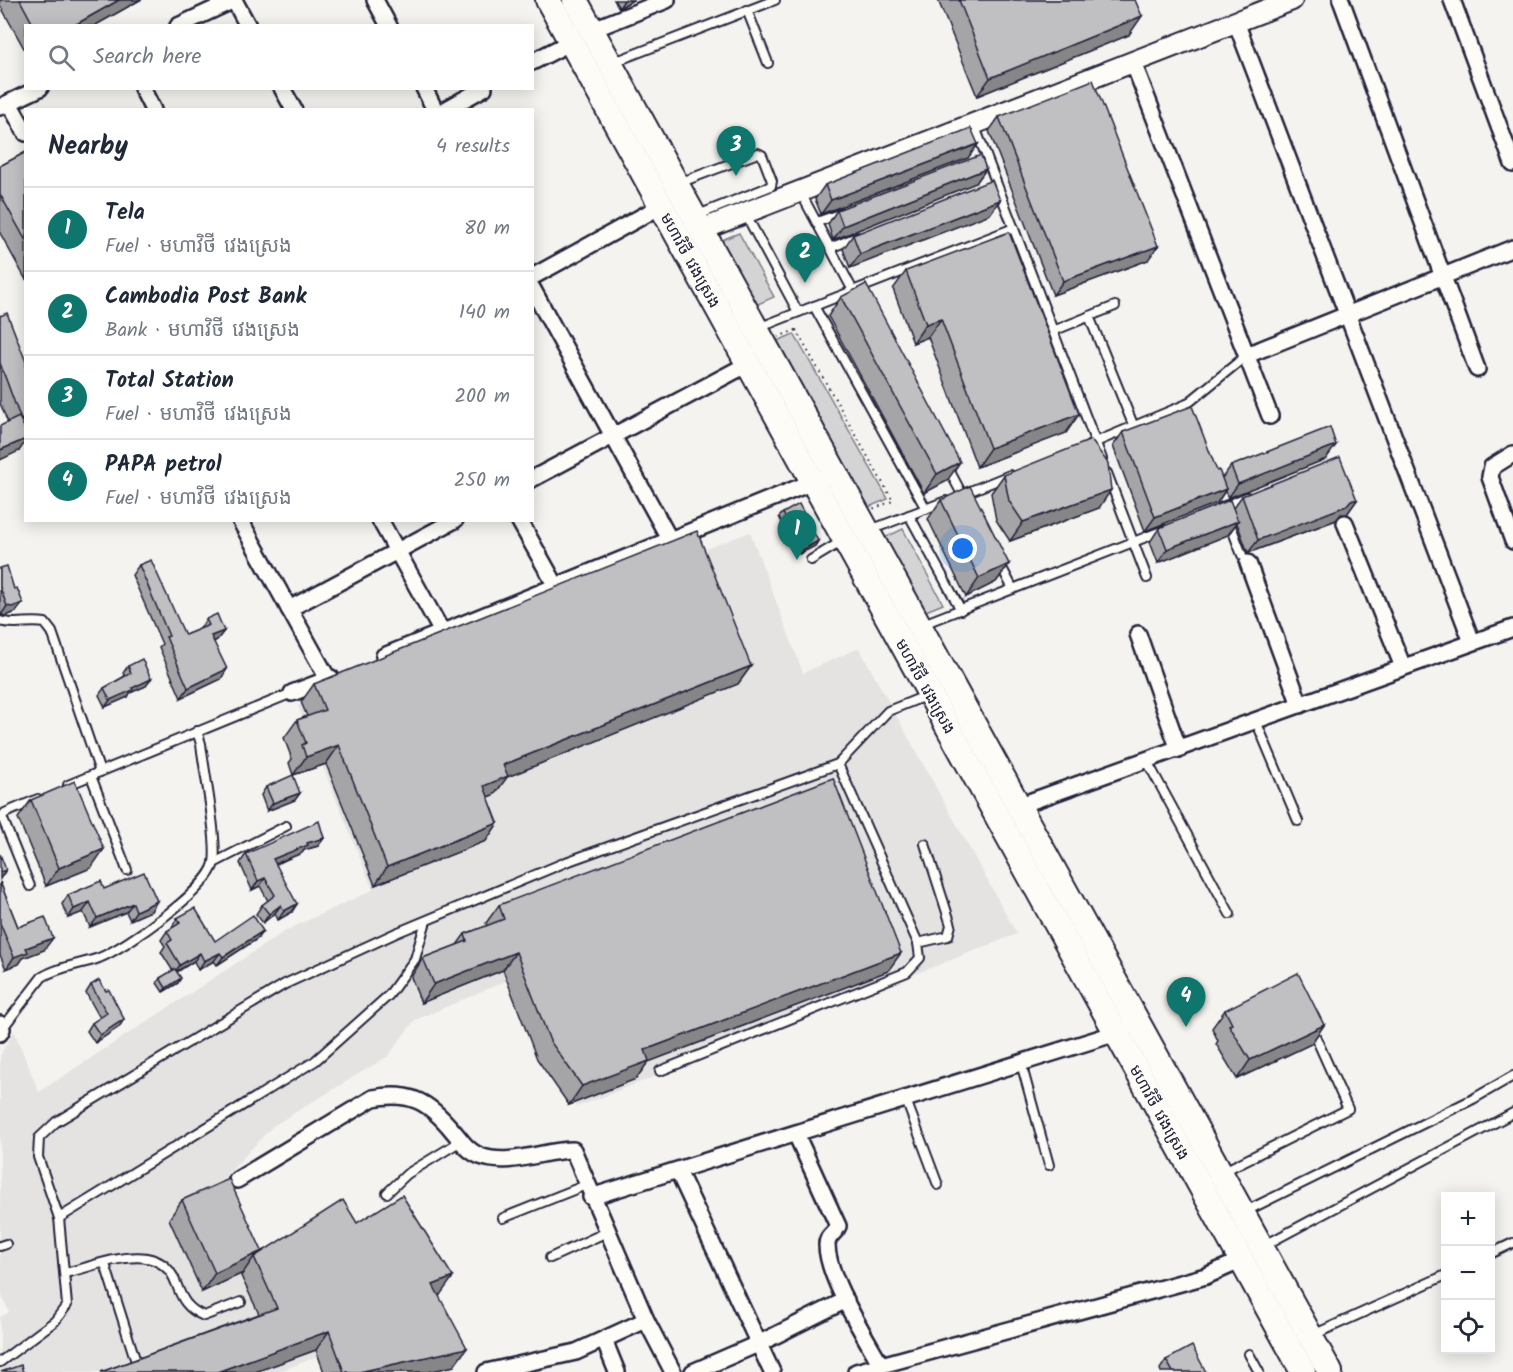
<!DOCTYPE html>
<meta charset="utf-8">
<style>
:root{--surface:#fff;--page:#f6f6f7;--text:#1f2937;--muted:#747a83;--line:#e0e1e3;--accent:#0f766e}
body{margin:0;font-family:Kalam,"Noto Sans Khmer",sans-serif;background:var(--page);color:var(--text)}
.controls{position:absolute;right:18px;bottom:18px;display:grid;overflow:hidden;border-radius:0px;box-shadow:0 3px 15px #0003}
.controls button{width:54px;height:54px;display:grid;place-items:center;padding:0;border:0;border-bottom:2px solid var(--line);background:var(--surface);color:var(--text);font:30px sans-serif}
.you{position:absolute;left:963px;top:549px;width:21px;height:21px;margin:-15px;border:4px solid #fff;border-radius:50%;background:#1a73e8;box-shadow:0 0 0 9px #1a73e833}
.badge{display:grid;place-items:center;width:39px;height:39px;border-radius:50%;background:var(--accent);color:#fff;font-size:20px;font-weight:700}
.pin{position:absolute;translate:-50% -50px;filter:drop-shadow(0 2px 3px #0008)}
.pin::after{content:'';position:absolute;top:32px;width:21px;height:18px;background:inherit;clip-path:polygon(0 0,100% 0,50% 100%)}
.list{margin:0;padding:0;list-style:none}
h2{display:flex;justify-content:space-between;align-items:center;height:78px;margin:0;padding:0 24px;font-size:26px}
h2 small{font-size:20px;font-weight:400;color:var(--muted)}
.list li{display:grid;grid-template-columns:39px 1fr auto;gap:18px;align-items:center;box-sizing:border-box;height:84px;padding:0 24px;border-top:2px solid var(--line)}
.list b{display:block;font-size:22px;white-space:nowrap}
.list p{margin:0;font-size:20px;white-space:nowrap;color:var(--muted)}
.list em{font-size:20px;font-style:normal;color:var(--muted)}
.icon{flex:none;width:33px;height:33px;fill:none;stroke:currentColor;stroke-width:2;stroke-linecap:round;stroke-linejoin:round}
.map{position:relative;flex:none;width:1513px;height:1372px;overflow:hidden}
.search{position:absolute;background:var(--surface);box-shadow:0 3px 15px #0003;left:24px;top:24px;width:510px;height:66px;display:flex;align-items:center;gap:15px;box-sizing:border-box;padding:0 21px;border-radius:0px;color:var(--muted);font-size:22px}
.panel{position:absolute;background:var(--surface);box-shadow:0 3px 15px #0003;left:24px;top:108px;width:510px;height:414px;border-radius:0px}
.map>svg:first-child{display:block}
.built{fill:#e4e3e2}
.green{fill:#d5d4d5;stroke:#7c7b88;stroke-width:1.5}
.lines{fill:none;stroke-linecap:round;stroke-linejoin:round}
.service-casing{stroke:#22223b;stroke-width:12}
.minor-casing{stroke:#22223b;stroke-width:20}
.tertiary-casing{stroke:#22223b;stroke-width:24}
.primary-casing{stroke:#22223b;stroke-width:28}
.path{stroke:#22223b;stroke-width:2;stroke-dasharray:1.5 4.5;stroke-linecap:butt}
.service{stroke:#fdfcf7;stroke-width:8}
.minor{stroke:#fdfcf7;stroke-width:15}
.tertiary{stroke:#fdfcf7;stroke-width:20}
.primary{stroke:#fdfcf7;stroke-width:24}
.wall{fill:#a5a4a7;stroke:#22223b;stroke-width:1.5}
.shaded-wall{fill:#868688;stroke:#22223b;stroke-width:1.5}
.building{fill:#c0bfc2;stroke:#22223b;stroke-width:1.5}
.labels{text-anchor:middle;stroke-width:4.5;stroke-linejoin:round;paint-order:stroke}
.street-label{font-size:16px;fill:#22223b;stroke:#fdfcf7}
</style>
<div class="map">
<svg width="1513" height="1372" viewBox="0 0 1513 1372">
<rect width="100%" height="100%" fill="#f4f3ef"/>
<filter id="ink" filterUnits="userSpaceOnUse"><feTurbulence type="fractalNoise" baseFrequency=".0167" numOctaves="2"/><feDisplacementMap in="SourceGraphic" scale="12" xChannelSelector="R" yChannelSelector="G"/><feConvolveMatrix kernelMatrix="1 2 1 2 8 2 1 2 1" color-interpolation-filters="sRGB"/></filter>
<g filter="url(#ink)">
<polygon class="built" points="750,532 803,673 859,648 1017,934 577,1107 548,1070 511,979 415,1020 388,1056 273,1126 218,1184 255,1273 330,1352 277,1372 0,1372 0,1317 9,1312 0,1291 0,1056 14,1031 39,1092 287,930 373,890 298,706"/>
<g class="green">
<polygon points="739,233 774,297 751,307 717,242"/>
<polygon points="794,334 888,499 864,509 772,343"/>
<polygon points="903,529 943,604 921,613 882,539"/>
</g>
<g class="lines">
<g class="service-casing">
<g id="service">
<polyline points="747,10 768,63"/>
<polyline points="614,62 775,0"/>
<polyline points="975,127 1102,459"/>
<polyline points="679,183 758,153 762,155 772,181 771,186 698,215"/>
<polyline points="803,197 858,300"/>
<polyline points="745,213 798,312"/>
<polyline points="817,222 842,213"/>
<polyline points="830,248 857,237"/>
<polyline points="814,306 926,509"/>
<polyline points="1089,316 1134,427"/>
<polyline points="758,328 1014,228"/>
<polyline points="1053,331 1115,306"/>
<polyline points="1091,444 1187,404 1247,355"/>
<polyline points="947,466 964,498"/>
<polyline points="1107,473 1147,578"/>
<polyline points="963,494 1010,475"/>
<polyline points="1222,507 1247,497"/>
<polyline points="909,515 961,610"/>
<polyline points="1229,521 1242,555"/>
<polyline points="870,530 946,501"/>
<polyline points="811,560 844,540"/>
<polyline points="1000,564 1013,589"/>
<path d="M 0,621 C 15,626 29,620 45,623 L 52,632 L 100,772"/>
<polyline points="923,624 1164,530"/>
<polyline points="1256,721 1298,821"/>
<polyline points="1147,761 1230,914"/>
<polyline points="91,776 127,870"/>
<polyline points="68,785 292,693"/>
<polyline points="214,863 286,826"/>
<polyline points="30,886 2,817 5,813 38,799"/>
<polyline points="918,943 948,936 951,925 925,844"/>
<path d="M 2,1029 L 42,977 C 60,966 80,965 99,958 C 126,947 208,890 214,863 C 218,840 204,770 201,744 L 197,731"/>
<polyline points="1021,1063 1049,1165"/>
<polyline points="660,1071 907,972 920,958 918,943 838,764"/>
<polyline points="906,1100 938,1185"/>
<polyline points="1224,1171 1348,1109 1312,1029"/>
<polyline points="387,1193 407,1174 461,1141"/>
<polyline points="1246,1211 1473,1099 1513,1076"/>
<polyline points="59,1218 315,1061 389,995 415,959 426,921"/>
<polyline points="503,1218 586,1185"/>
<polyline points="1265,1245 1513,1113"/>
<polyline points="0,1246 6,1244"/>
<polyline points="1490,1254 1513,1243"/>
<polyline points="550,1258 607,1232"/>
<polyline points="105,1264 137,1365"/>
<path d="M 65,1273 C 101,1265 159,1237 176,1283 C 182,1299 187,1309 204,1316 L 241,1302"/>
<polyline points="1313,1335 1446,1275"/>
<polyline points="1249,1354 1259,1372"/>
<polyline points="0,1362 55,1321 67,1305 59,1218 38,1157 39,1138 56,1122 285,984 396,933 566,862 838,764 888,711 928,695"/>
</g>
</g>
<g class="minor-casing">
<g id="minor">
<polyline points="234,0 248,26"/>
<polyline points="375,0 389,26"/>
<polyline points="1341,0 1477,369"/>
<polyline points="1452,0 1513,164"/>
<polyline points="1236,22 1472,642"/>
<polyline points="178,26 234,0"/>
<polyline points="591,30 667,0"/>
<polyline points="532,62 571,42"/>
<polyline points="1133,62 1270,416"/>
<polyline points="142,88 153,110"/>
<polyline points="282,88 294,110"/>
<polyline points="424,88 435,110"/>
<polyline points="9,103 26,133"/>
<polyline points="0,107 40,88"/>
<polyline points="445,110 484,88"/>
<polyline points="532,277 661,206"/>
<polyline points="532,288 670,540"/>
<polyline points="1247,355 1513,248"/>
<polyline points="1513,454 1492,467 1490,477 1513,541"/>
<polyline points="532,479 748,364"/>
<polyline points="240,520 328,679"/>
<polyline points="380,520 442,632"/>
<polyline points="519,520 556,586"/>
<polyline points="1345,523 1403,667"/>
<polyline points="1248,563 1300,705"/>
<polyline points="289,609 455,520"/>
<polyline points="1138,634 1179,750"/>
<polyline points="384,656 820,479"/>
<polyline points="292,693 331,678"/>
<polyline points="1018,806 1513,628"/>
<polyline points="0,1024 2,1029 0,1033"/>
<path d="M 796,1134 L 838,1226 C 835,1234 827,1235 827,1245 C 827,1277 865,1336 881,1365"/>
<polyline points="678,1171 772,1372"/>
<path d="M 237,1180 L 373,1098 C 411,1091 429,1102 453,1131 C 461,1140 467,1151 480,1156 C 510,1167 543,1150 573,1150 L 646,1320 L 673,1372"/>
<polyline points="591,1197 1123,1031"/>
<polyline points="604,1340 617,1372"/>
<polyline points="486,1372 576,1352 646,1320"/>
<polyline points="693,1372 760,1343 846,1300"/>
<polyline points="856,1372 1206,1276 1242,1260"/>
</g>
</g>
<g class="tertiary-casing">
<polyline id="tertiary" points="701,230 1292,0"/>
</g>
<g class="primary-casing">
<g id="primary">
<polyline points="548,0 1303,1372"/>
<polyline points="575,0 1330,1372"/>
</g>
</g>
<polygon class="path" points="796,330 893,501 862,513 767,341"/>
<use href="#service" class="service"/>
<use href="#minor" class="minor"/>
<use href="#tertiary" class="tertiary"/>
<use href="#primary" class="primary"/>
</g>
<g class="wall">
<polygon points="0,0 140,0 94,26 26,26 26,52 0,5"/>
<polygon points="614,0 633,0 619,8"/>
<polygon points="938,0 1135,0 1129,35 977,96"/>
<polygon points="999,117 1148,260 1053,295 989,131"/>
<polygon points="978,144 968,158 821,214 815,199 825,185"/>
<polygon points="26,152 26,280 0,233 0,166"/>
<polygon points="986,169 976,183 833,240 828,224 837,210"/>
<polygon points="1000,200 990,214 850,268 843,249 853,235"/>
<polygon points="906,271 1079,414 1066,433 977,467 928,337 913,343 893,289"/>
<polygon points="841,297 947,481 924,493 828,316"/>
<polygon points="0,316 26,362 26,429 25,429 19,451 0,403"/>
<polygon points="1123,432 1217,471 1222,478 1231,466 1326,459 1228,498 1225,491 1217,503 1145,531 1113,446"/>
<polygon points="1004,475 1099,508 1010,541 996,520 991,493"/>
<polygon points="1242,496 1357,500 1347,514 1341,514 1336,520 1248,553 1237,523 1228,535 1158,563 1150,542 1159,528 1233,508"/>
<polygon points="941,500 1009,564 996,582 966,597 928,519"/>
<polygon points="783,513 818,541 815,546 799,554 779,517"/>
<polygon points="139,565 185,635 200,629 206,619 224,631 217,640 214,642 221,679 181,698 159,647 162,644 132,575"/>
<polygon points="0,568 16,612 6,616 1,615 0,613"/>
<polygon points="128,666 151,679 146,686 130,693 128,697 105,707 99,695 104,688 125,676 123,673"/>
<polygon points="751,666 738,684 507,777 495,794 488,797 498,823 486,841 375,885 326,764 293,775 289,763 292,759 284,738 297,720 307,716 301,702 314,684"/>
<polygon points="266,787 300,793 295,800 267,811 261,795"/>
<polygon points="31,800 91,868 46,886 18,818"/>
<polygon points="324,838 318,846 304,850 302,853 276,864 292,912 278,920 275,913 263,923 256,914 262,905 268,901 260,886 252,890 240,863 246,854"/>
<polygon points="0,882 18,927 44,950 23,958 19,964 6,969 0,955"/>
<polygon points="104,889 151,911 130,920 126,912 90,927 83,912 68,918 62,904 68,895"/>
<polygon points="499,905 888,971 648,1062 636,1079 569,1105 537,1059 503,970 421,1003 411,977 423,958 457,945 465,934 487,926 486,923"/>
<polygon points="177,918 215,941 257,939 217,965 214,961 198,970 194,961 177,972 178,983 163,992 157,983 160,978 173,971 161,952 165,946 161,940 167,931 172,928 172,927"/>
<polygon points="91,985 106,991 124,1019 119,1027 95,1043 87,1031 92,1023 100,1018 86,993"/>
<polygon points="1225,1010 1324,1025 1311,1044 1237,1079 1216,1044 1218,1041 1212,1028"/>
<polygon points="182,1200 262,1251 357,1223 440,1295 439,1296 454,1366 428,1372 324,1372 316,1350 255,1372 101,1372 259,1314 241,1276 243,1273 202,1292 169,1219"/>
<polygon points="1166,1360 1206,1372 1161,1372 1160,1369"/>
</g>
<g class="shaded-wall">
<polygon points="119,0 140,0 94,26 73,26"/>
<polygon points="624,0 633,0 619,8"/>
<polygon points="1142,16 1129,35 977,96 990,78"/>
<polygon points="978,144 968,158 821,214 831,200"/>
<polygon points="986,169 976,183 833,240 843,226"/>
<polygon points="1000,200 990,214 850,268 860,254"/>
<polygon points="1158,246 1148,260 1053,295 1063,281"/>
<polygon points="941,319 928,337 913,343 926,324"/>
<polygon points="1079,414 1066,433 977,467 990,448"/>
<polygon points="26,418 26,429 12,434 21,420"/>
<polygon points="26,439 26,441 19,451 0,460 0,450"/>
<polygon points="1336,445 1326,459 1228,498 1238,484"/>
<polygon points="960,462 947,481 924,493 937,474"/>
<polygon points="1226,489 1217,503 1145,531 1155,517"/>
<polygon points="1111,490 1099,508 1010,541 1023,522"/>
<polygon points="1351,500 1357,500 1347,514 1341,514 1336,520 1248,553 1258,540"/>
<polygon points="1238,521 1228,535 1158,563 1167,549"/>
<polygon points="818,541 815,546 799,554 802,550"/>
<polygon points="1009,564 996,582 966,597 979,578"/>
<polygon points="23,603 16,612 6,616 1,615 7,606"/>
<polygon points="224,631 217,640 205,646 211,636"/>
<polygon points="751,666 738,684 507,777 495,794 471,804 484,786 503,765"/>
<polygon points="227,669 221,679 181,698 188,688"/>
<polygon points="151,679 146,686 130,693 128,697 105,707 110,700 132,688"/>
<polygon points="339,745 326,764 293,775 306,757"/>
<polygon points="300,793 295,800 267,811 273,803"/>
<polygon points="498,823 486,841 375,885 387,867"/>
<polygon points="324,838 318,846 304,850 302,853 267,867 273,859 307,843"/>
<polygon points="104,849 91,868 46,886 59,868"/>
<polygon points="6,870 0,879 0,872"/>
<polygon points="265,878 260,886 252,890 258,881"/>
<polygon points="157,901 151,911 130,920 136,911"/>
<polygon points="90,902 83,912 68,918 74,909"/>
<polygon points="133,903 126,912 90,927 97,918"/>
<polygon points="297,904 292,912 278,920 284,911"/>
<polygon points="281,905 275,913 263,923 269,914"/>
<polygon points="263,931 257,939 217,965 223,957"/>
<polygon points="53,938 44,950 23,958 19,964 6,969 14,957 26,948"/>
<polygon points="516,952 503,970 421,1003 434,984"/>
<polygon points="200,953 194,961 174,973 180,965"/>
<polygon points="220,953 214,961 198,970 204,961"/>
<polygon points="901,953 888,971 648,1062 636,1079 569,1105 582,1086 645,1050"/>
<polygon points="181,978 178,983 163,992 166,988"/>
<polygon points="124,1019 119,1027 95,1043 100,1035"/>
<polygon points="1324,1025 1311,1044 1237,1079 1250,1060"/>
<polygon points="262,1251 254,1257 243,1273 202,1292 215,1273"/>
<polygon points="453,1277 440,1295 420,1304 433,1285"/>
<polygon points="329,1331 316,1350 255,1372 217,1372"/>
<polygon points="467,1348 454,1366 428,1372 359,1372"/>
</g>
<g class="building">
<polygon points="20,0 119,0 73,26 34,26"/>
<polygon points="959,0 1135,0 1142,16 990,78"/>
<polygon points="1093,80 1158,246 1063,281 999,117"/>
<polygon points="971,128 978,144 831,200 825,185"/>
<polygon points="26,152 26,241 0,194 0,166"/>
<polygon points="981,155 986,169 843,226 837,210"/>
<polygon points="992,180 1000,200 860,254 853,235"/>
<polygon points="1009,232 1079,414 990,448 941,319 926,324 906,271"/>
<polygon points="866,284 960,462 937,474 841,297"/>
<polygon points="7,313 26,362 26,418 21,420 0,363 0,316"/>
<polygon points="1192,406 1217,471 1219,470 1226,489 1155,517 1123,432"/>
<polygon points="19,417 26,431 26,439 0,450 0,426"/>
<polygon points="1330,427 1336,445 1238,484 1231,466"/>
<polygon points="1091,440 1108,463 1111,490 1023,522 1009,501 1004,475"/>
<polygon points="1340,457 1357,500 1351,500 1346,506 1258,540 1242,496"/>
<polygon points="970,486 1009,564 979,578 941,500"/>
<polygon points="1230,500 1238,521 1167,549 1159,528"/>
<polygon points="799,504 818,541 802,550 783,513"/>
<polygon points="697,531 751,666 503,765 508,776 484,786 498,823 387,867 339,745 306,757 302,745 306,743 297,720 325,710 314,684"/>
<polygon points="151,560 185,635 209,625 206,619 217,614 224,631 211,636 227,669 188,688 166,637 169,636 139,565"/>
<polygon points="7,566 14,589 17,588 23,603 12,607 7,606 0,587 0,568"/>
<polygon points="142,659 151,679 132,688 133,690 110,700 104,688 131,673 128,666"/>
<polygon points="293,775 300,793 273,803 266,787"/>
<polygon points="833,778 901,953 645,1050 649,1061 582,1086 550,1041 516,952 434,984 423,958 467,941 465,934 504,919 499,905"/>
<polygon points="75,781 104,849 59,868 31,800"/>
<polygon points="319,821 324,838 307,843 308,845 273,859 297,904 284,911 281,905 269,914 262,905 275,895 265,878 258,881 246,854"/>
<polygon points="0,854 6,870 0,872"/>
<polygon points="144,872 157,901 136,911 133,903 97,918 90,902 74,909 68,895 101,881 104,889"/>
<polygon points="0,882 18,927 45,917 53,938 26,948 28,952 14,957 0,923"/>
<polygon points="195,908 215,941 253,915 263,931 223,957 220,953 204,961 200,953 180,965 167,943 172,940 167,931 180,923 177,918"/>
<polygon points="175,969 181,978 166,988 160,978"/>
<polygon points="1298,973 1324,1025 1250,1060 1229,1025 1232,1024 1225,1010"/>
<polygon points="99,980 106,991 109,990 124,1019 100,1035 92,1023 107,1013 91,985"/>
<polygon points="229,1179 262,1251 215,1273 182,1200"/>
<polygon points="402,1195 453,1277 433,1285 467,1348 359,1372 344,1372 329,1331 217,1372 101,1372 277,1308 254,1257 343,1200 357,1223"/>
<polygon points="1192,1346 1206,1372 1173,1372 1166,1360"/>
<polygon points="21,1365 23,1372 1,1372"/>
</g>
</g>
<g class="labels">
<g class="street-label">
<text transform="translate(691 260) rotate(61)" y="6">មហាវិថី វេងស្រេង</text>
<text transform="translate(926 686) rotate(61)" y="6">មហាវិថី វេងស្រេង</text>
<text transform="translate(1160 1112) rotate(61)" y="6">មហាវិថី វេងស្រេង</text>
</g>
</g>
</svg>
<div class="controls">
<button>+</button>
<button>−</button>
<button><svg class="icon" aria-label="locate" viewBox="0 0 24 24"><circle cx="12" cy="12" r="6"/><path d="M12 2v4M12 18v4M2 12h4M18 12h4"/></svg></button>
</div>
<div class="you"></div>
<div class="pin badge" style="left:797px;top:560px">1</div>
<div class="pin badge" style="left:805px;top:283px">2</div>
<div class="pin badge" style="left:736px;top:176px">3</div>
<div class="pin badge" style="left:1186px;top:1027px">4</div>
<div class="search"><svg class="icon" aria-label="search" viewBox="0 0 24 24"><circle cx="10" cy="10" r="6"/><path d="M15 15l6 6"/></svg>Search here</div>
<section class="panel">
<h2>Nearby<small>4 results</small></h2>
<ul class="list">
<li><span class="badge">1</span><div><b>Tela</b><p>Fuel · មហាវិថី វេងស្រេង</p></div><em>80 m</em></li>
<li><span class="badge">2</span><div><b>Cambodia Post Bank</b><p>Bank · មហាវិថី វេងស្រេង</p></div><em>140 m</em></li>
<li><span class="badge">3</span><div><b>Total Station</b><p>Fuel · មហាវិថី វេងស្រេង</p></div><em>200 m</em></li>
<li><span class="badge">4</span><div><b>PAPA petrol</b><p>Fuel · មហាវិថី វេងស្រេង</p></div><em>250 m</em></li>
</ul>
</section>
</div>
